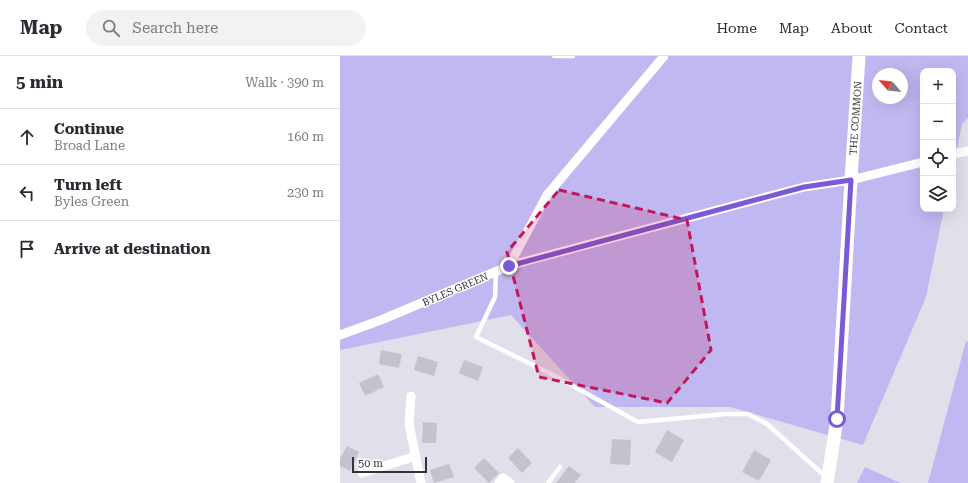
<!DOCTYPE html>
<meta charset="utf-8">
<style>
:root{--surface:#fff;--page:#f2f2f3;--text:#2b2b33;--muted:#7c7c81;--line:#e1e1e2}
body{margin:0;font-family:"Roboto Serif",serif;background:var(--page);color:var(--text)}
.controls{position:absolute;right:12px;top:12px;display:grid;overflow:hidden;border-radius:8px;box-shadow:0 4px 16px #0002}
.controls button{width:36px;height:36px;display:grid;place-items:center;padding:0;border:0;border-bottom:1px solid var(--line);background:var(--surface);color:var(--text);font:20px sans-serif}
.compass{position:absolute;left:532px;top:12px;width:36px;height:36px;border-radius:50%;background:var(--surface);box-shadow:0 4px 16px #0002;rotate:298deg}
.scale{position:absolute;left:12px;bottom:10px;width:75px;box-sizing:border-box;padding-left:4px;border:2px solid #343338;border-top:0;font-size:11px;line-height:14px;white-space:nowrap;color:#343338;-webkit-text-stroke:3px #fff;paint-order:stroke}
.stop{position:absolute;width:12px;height:12px;margin:-9px;border:3px solid #7a5bd5;border-radius:50%;background:#fff}
.stop.end{background:#7a5bd5;border-color:#fff;box-shadow:0 1px 4px #0008}
.list{margin:0;padding:0;list-style:none}
h2{display:flex;justify-content:space-between;align-items:center;height:52px;margin:0;padding:0 16px;font-size:17px}
h2 small{font-size:13px;font-weight:400;color:var(--muted)}
.list li{display:grid;grid-template-columns:26px 1fr auto;gap:12px;align-items:center;box-sizing:border-box;height:56px;padding:0 16px;border-top:1px solid var(--line)}
.list b{display:block;font-size:15px;white-space:nowrap}
.list p{margin:0;font-size:13px;white-space:nowrap;color:var(--muted)}
.list em{font-size:13px;font-style:normal;color:var(--muted)}
.icon{flex:none;width:22px;height:22px;fill:none;stroke:currentColor;stroke-width:2;stroke-linecap:round;stroke-linejoin:round}
.map{position:relative;flex:none;width:628px;height:427px;overflow:hidden}
header{display:flex;align-items:center;gap:24px;box-sizing:border-box;height:56px;padding:0 20px;background:var(--surface);border-bottom:1px solid var(--line)}
header strong{font-size:19px}
nav{display:flex;gap:22px;margin-inline-start:auto;font-size:14px}
.search{width:280px;height:36px;background:var(--page);display:flex;align-items:center;gap:10px;box-sizing:border-box;padding:0 14px;border-radius:22px;color:var(--muted);font-size:15px}
main{display:flex}
aside{flex:1;background:var(--surface)}
.map>svg:first-child{display:block}
.green{fill:#c0b8f0;fill-rule:evenodd}
.building{fill:#c3c2cd}
.lines{fill:none;stroke-linecap:round;stroke-linejoin:round}
.lane{stroke:#fff;stroke-width:4.5}
.street{stroke:#fff;stroke-width:9}
.secondary{stroke:#fff;stroke-width:13}
.route{stroke:#7a5bd5;stroke-width:5}
.marked{fill:#c2185b;fill-opacity:0.2;stroke:#c2185b;stroke-width:3;stroke-dasharray:8 5;stroke-linejoin:round}
.labels{text-anchor:middle;stroke-width:3;stroke-linejoin:round;paint-order:stroke}
.street-label{font-size:10px;fill:#343338;stroke:#fff}
</style>
<header>
<strong>Map</strong>
<div class="search"><svg class="icon" aria-label="search" viewBox="0 0 24 24"><circle cx="10" cy="10" r="6"/><path d="M15 15l6 6"/></svg>Search here</div>
<nav><a>Home</a><a>Map</a><a>About</a><a>Contact</a></nav>
</header>
<main>
<aside>
<h2>5 min<small>Walk · 390 m</small></h2>
<ul class="list">
<li><svg class="icon" aria-label="ahead" viewBox="0 0 24 24"><path d="M12 20V5M6 11l6-6 6 6"/></svg><div><b>Continue</b><p>Broad Lane</p></div><em>160 m</em></li>
<li><svg class="icon" aria-label="left" viewBox="0 0 24 24"><path d="M17 20v-9H6M10 6l-5 5 5 5"/></svg><div><b>Turn left</b><p>Byles Green</p></div><em>230 m</em></li>
<li><svg class="icon" aria-label="arrive" viewBox="0 0 24 24"><path d="M6 21V4h12l-3 4 3 4H6"/></svg><div><b>Arrive at destination</b></div></li>
</ul>
</aside>
<div class="map">
<svg width="628" height="427" viewBox="0 0 628 427">
<rect width="100%" height="100%" fill="#e0dfea"/>
<g class="green">
<path d="M 0,0 L 628,0 L 628,62 L 622,68 L 613,111 L 613,15 L 583,15 L 583,153 L 604,153 L 586,241 L 523,389 L 390,351 L 255,351 L 171,259 L 0,294 ZM 538,18 L 562,18 L 562,42 L 538,42 Z"/>
<polygon points="626,285 628,286 628,427 588,427"/>
<polygon points="525,411 560,427 517,427"/>
</g>
<g class="building">
<polygon points="41,294 62,298 59,312 39,308"/>
<polygon points="78,300 98,306 94,320 74,314"/>
<polygon points="124,304 143,311 138,325 119,317"/>
<polygon points="38,318 44,331 25,340 19,327"/>
<polygon points="83,366 97,367 96,387 82,387"/>
<polygon points="327,374 344,384 332,406 315,396"/>
<polygon points="272,383 291,384 290,409 270,408"/>
<polygon points="7,390 19,396 10,415 0,410 0,403"/>
<polygon points="178,392 192,407 182,417 168,402"/>
<polygon points="414,394 431,404 419,425 402,416"/>
<polygon points="144,402 159,417 149,427 134,412"/>
<polygon points="109,408 114,421 94,427 90,414"/>
<polygon points="229,410 241,419 235,427 216,427"/>
</g>
<g class="lines">
<g class="lane">
<polyline points="214,0 233,0"/>
<polyline points="156,216 155,241 136,281 215,320 298,366 386,358 408,358 427,368 486,421"/>
<polyline points="208,427 220,411"/>
</g>
<g class="street">
<polyline points="613,98 628,95"/>
<polyline points="169,210 207,139 324,0"/>
<polyline points="0,279 41,264 169,210 190,204 464,131 511,124 583,106"/>
<polyline points="71,340 69,368 81,427"/>
<polyline points="22,417 76,400"/>
<polyline points="159,427 163,422 170,427"/>
</g>
<polyline class="secondary" points="487,427 497,363 511,124 519,0"/>
</g>
<g class="lines">
<polyline class="route" points="169,210 464,131 511,124 497,363"/>
</g>
<path class="marked" d="M 219,134 L 347,164 L 371,294 L 327,347 L 199,321 L 167,196 Z"/>
<g class="labels">
<g class="street-label">
<text transform="translate(515 62) rotate(-86)" y="4">THE COMMON</text>
<text transform="translate(115 233) rotate(-23)" y="4">BYLES GREEN</text>
</g>
</g>
</svg>
<div class="controls">
<button>+</button>
<button>−</button>
<button><svg class="icon" aria-label="locate" viewBox="0 0 24 24"><circle cx="12" cy="12" r="6"/><path d="M12 2v4M12 18v4M2 12h4M18 12h4"/></svg></button>
<button><svg class="icon" aria-label="layers" viewBox="0 0 24 24"><path d="M12 4l9 5-9 5-9-5zM3 14l9 5 9-5"/></svg></button>
</div>
<svg class="compass" viewBox="-18 -18 36 36"><path d="M0-13l5 13h-10z" fill="#e53935"/><path d="M0 13l5-13h-10z" fill="#7c7c81"/></svg>
<div class="scale">50 m</div>
<div class="stop" style="left:497px;top:363px"></div>
<div class="stop end" style="left:169px;top:210px"></div>
</div>
</main>
